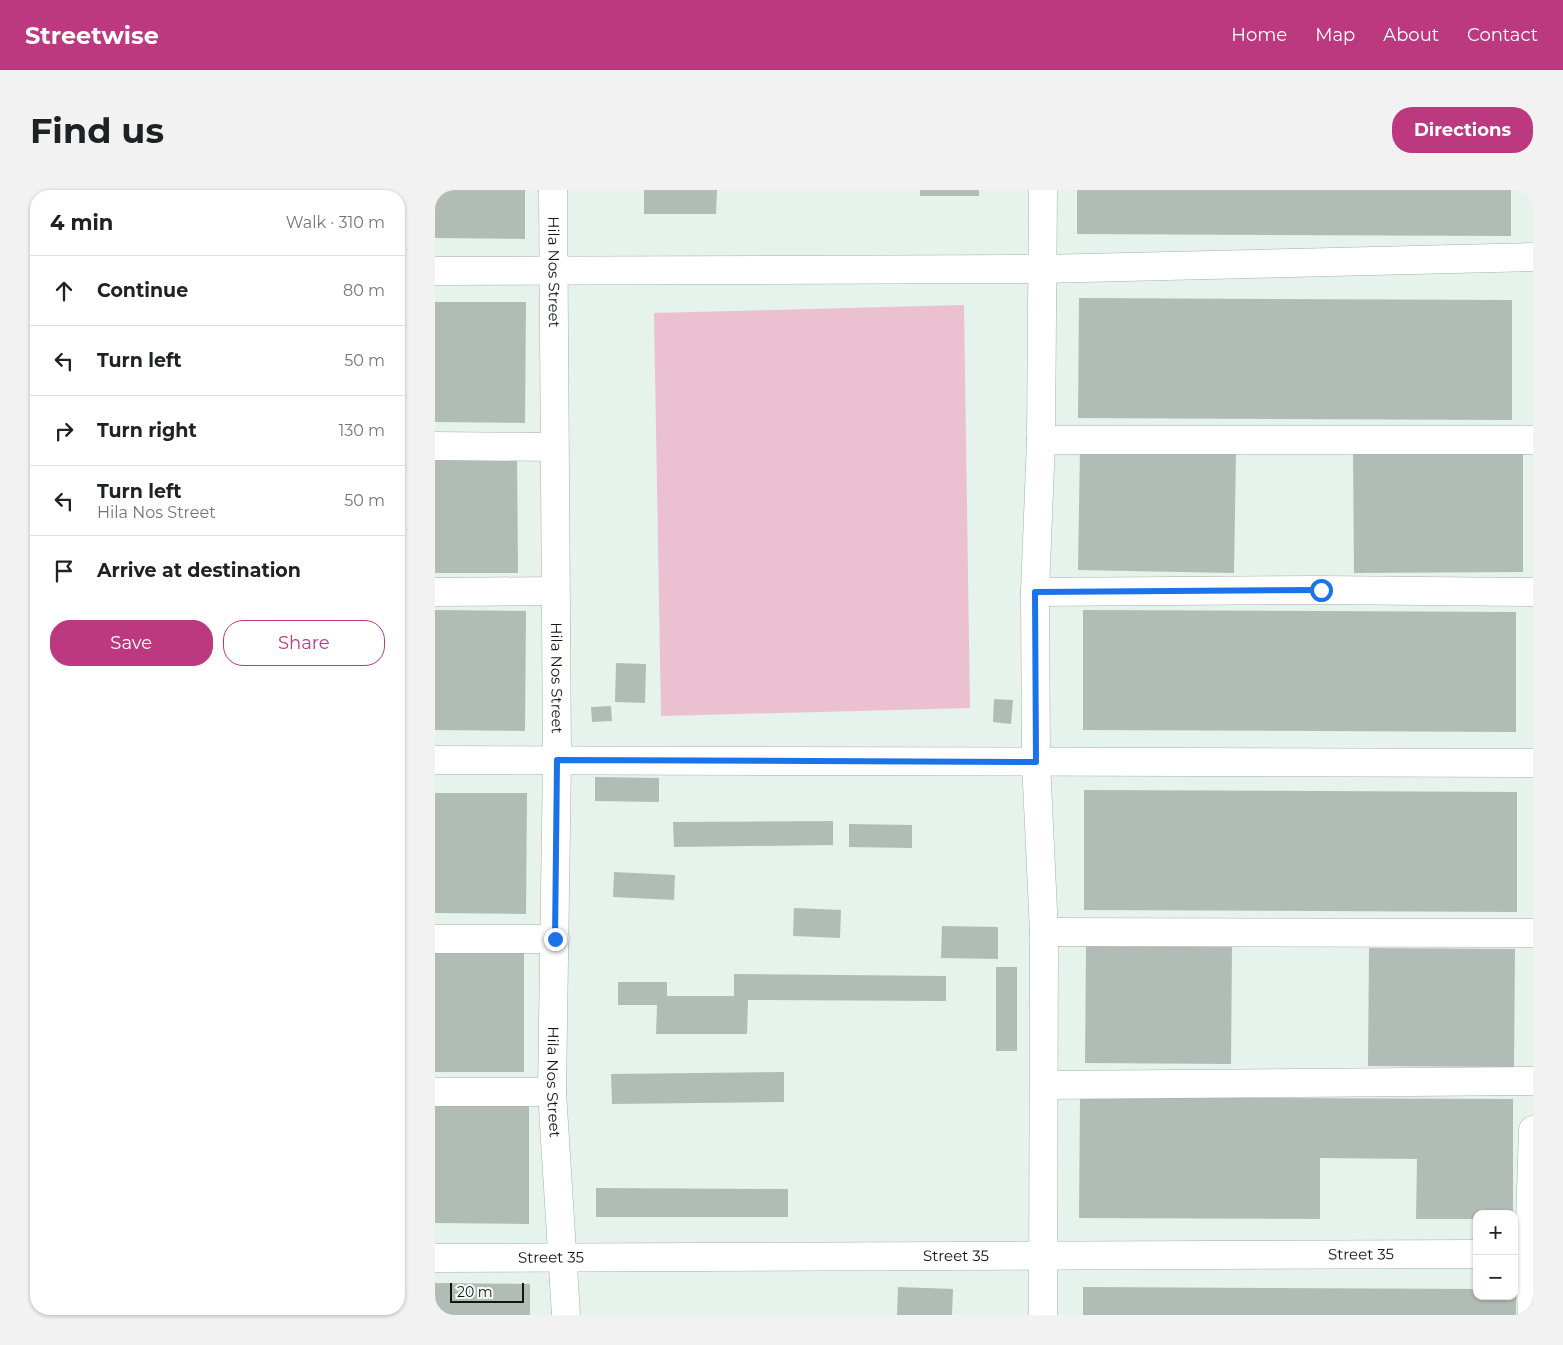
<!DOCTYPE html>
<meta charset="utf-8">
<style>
:root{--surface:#fff;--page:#f2f2f2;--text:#202124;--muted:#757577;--line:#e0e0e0;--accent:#bc397f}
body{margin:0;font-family:Montserrat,sans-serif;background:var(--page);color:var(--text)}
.controls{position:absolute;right:15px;bottom:15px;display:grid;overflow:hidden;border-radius:10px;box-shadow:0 1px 4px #0004}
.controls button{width:45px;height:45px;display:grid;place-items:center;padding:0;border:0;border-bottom:1px solid var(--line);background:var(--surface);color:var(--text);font:25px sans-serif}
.scale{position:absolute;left:15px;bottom:12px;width:74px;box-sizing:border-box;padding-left:5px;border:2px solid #111513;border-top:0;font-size:14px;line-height:18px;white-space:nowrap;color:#111513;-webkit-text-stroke:4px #f5fefa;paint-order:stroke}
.stop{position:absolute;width:15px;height:15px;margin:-11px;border:4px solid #1a73e8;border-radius:50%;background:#fff}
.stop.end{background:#1a73e8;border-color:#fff;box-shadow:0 1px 5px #0008}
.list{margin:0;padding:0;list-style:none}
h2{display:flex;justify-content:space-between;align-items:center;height:65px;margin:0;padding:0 20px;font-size:21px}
h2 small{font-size:16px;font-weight:400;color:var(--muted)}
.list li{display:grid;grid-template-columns:32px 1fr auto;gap:15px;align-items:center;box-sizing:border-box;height:70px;padding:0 20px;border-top:1px solid var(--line)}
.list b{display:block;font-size:19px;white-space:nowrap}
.list p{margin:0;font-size:16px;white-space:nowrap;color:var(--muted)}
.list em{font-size:16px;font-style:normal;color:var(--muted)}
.actions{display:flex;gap:10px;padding:15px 20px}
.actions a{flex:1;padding:11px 0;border:1px solid var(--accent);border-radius:20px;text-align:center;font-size:18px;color:var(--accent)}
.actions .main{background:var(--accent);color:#fff}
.icon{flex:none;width:28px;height:28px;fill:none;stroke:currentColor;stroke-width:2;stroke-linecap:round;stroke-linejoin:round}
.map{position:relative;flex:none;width:1098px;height:1125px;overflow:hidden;border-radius:20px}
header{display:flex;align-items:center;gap:30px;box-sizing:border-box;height:70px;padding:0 25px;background:var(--accent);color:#fff}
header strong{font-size:24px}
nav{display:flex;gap:28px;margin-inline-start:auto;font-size:18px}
.intro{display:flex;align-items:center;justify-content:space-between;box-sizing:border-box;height:120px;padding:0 30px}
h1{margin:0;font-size:35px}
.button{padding:12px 22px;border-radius:20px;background:var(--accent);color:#fff;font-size:18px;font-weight:700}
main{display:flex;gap:30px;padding:0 30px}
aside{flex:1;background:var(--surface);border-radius:20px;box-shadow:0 1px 4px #0004}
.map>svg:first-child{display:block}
.pitch{fill:#ebc1d2}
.building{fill:#b1bcb7}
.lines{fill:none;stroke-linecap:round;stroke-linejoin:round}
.minor-casing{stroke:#a6b1ac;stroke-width:29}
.minor{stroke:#fff;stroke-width:28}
.route{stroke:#1a73e8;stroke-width:6}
.labels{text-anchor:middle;stroke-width:4;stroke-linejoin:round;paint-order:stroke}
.street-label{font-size:15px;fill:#111513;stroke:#f5fefa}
</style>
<header>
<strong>Streetwise</strong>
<nav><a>Home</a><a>Map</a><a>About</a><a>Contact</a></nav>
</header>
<div class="intro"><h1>Find us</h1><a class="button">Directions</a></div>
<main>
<aside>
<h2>4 min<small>Walk · 310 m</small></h2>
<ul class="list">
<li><svg class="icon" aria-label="ahead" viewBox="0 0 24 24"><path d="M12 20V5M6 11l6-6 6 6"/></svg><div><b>Continue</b></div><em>80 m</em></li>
<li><svg class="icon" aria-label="left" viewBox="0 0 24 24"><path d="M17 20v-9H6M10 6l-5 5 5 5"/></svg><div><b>Turn left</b></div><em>50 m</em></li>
<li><svg class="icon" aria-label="right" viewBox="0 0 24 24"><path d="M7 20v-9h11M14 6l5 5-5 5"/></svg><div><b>Turn right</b></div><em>130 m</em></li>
<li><svg class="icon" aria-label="left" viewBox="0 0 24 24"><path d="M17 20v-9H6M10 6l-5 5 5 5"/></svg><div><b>Turn left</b><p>Hila Nos Street</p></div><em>50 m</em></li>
<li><svg class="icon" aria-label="arrive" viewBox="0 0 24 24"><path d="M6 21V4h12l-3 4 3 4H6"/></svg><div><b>Arrive at destination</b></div></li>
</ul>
<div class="actions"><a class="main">Save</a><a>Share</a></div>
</aside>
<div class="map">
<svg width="1098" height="1125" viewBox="0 0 1098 1125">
<rect width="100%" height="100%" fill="#e6f2ec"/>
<polygon class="pitch" points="529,115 535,518 226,526 219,123"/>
<g class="building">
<polygon points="0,0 90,0 90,49 0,48"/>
<polygon points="209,0 282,0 281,24 209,24"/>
<rect x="485" y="0" width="59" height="6"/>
<polygon points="642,0 1076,0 1076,46 642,44"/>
<polygon points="644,108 1077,110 1077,230 643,228"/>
<polygon points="0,112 91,112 90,233 0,232"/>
<polygon points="645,258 801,260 799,383 643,380"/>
<polygon points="918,258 1088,258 1088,382 919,383"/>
<polygon points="0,263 82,263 83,383 0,383"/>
<polygon points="0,420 91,421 90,541 0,540"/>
<polygon points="648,420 1081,422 1081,542 648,540"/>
<polygon points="181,473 211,474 210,513 180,512"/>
<polygon points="559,509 578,510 576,534 558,532"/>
<polygon points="176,516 177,531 157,532 156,517"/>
<polygon points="160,587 224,588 224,612 160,611"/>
<polygon points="649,600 1082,602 1082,722 649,720"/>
<polygon points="0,603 92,603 91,724 0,723"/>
<polygon points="398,631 398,655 239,657 238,632"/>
<polygon points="414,634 477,635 477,658 414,657"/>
<polygon points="179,682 240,685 239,710 178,707"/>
<polygon points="359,718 406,720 405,748 358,746"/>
<polygon points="507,736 563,737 563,769 506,768"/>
<polygon points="651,756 797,756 796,874 650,873"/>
<polygon points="934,758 1080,759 1079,877 933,876"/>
<rect x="0" y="762" width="89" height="120"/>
<rect x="561" y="777" width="21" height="84"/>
<polygon points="299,784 511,786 511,811 313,810 312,844 221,844 222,815 183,815 183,792 232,792 232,806 299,806"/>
<polygon points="349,882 349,912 177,914 176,884"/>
<polygon points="645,907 1078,909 1078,1024 1042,1024 1042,1029 981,1029 982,969 885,968 885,1029 644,1028"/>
<polygon points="0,913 94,913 94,1034 0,1033"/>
<polygon points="161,998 353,999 353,1027 161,1027"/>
<polygon points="0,1093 95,1094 95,1125 0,1125"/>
<polygon points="463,1097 518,1099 517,1125 462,1125"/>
<polygon points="648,1097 1042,1099 1042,1106 1079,1106 1079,1099 1081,1099 1081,1125 648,1125"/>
</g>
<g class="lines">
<g class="minor-casing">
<g id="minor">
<path id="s1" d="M 118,0 L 122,570 L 117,902 L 131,1125"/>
<polyline points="608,0 606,250 600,402 601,571 609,742 608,1125"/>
<polyline points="0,81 607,79 1098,67"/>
<polyline points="606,250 1098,250"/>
<polyline points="0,256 119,257"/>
<polyline points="0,402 120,401"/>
<polyline points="600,402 886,400 1098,402"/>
<polyline points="0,570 1098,573"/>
<polyline points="609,742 1098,743"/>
<polyline points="0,749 120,749"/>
<polyline points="609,895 1098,891"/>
<polyline points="0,902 117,902"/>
<path id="s2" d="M 0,1068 L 1042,1064"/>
<polyline points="1097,1125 1094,1063 1098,940"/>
</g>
</g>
<use href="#minor" class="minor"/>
</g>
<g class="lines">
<polyline class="route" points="120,749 122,570 601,572 600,402 886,400"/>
</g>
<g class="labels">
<g class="street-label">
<text dy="5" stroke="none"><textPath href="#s1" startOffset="82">Hila Nos Street</textPath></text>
<text dy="5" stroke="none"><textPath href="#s1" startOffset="488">Hila Nos Street</textPath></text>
<text dy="5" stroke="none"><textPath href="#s1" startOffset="892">Hila Nos Street</textPath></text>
<text dy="5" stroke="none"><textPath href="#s2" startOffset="926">Street 35</textPath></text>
<text dy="5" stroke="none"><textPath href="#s2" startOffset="521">Street 35</textPath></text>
<text dy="5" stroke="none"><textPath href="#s2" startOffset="116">Street 35</textPath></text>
</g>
</g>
</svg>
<div class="controls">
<button>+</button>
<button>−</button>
</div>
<div class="scale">20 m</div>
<div class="stop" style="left:886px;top:400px"></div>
<div class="stop end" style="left:120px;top:749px"></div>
</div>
</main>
